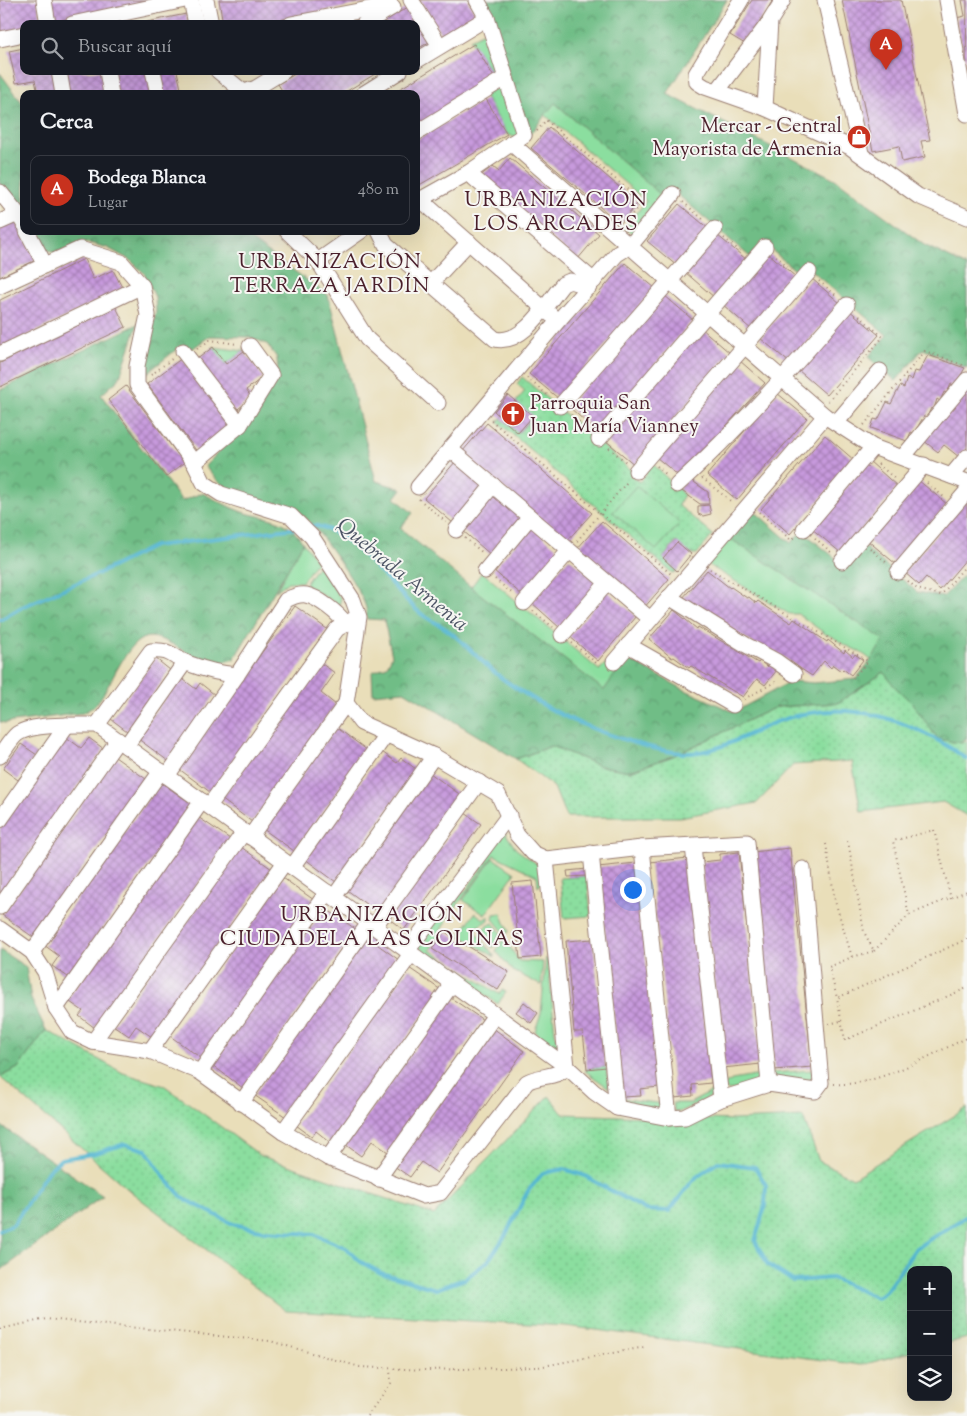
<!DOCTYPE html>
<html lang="es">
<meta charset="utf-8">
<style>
:root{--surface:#171b24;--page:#20242c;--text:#f1f3f6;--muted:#9ea1a6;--line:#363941;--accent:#c8321e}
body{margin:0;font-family:"Sorts Mill Goudy",serif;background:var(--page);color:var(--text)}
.controls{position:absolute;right:15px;bottom:15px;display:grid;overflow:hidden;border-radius:10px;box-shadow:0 5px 20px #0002}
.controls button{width:45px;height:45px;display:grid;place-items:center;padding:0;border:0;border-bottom:1px solid var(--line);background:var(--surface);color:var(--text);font:25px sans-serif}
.you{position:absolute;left:632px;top:889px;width:18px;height:18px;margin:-12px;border:4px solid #fff;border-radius:50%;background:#1a73e8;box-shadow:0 0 0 8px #1a73e833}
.badge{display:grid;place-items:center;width:32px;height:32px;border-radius:50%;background:var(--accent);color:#fff;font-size:16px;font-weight:700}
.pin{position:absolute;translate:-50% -41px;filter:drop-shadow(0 1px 2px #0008)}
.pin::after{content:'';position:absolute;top:26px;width:18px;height:15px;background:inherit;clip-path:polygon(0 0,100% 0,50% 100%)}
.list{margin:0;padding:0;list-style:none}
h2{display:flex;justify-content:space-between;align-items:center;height:65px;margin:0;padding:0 20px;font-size:21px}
h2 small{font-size:16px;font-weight:400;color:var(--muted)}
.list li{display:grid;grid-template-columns:32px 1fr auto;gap:15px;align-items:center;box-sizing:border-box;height:70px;margin:0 10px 10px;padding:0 10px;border:1px solid var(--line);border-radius:10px}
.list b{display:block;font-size:19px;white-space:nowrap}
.list p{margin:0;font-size:16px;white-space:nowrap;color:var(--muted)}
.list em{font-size:16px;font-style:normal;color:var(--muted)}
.icon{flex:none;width:28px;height:28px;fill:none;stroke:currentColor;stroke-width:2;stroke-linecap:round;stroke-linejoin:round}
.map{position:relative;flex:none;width:967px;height:1416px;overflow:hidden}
.search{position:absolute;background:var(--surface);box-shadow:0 5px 20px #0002;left:20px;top:20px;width:400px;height:55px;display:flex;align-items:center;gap:12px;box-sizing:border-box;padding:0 18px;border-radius:10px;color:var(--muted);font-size:19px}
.panel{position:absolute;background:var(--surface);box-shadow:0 5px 20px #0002;left:20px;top:90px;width:400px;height:145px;border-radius:10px}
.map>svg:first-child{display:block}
.grass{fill:url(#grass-dots);stroke:#6a7e65}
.forest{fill:url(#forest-crowns);stroke:#5d6e58}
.garden{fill:#8bde9f;stroke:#6a7e65}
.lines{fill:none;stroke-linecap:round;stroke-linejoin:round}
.stream{stroke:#53b6d2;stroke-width:4}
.building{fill:url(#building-cross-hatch)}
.minor-casing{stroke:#9a7e72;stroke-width:17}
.path{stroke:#9a7e72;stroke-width:2;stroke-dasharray:1 4;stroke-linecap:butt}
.minor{stroke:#fff;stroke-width:15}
.labels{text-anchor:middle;stroke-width:4;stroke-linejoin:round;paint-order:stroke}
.poi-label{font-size:20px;fill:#4a1f2b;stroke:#f6f6f2;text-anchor:end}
.neighbourhood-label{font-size:21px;letter-spacing:1px;fill:#4a1f2b;stroke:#f6f6f2}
.water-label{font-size:21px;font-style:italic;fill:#4d5465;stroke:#f6f6f2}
</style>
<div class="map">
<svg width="967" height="1416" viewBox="0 0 967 1416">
<defs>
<pattern id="grass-dots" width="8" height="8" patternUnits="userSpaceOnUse" patternTransform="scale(1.25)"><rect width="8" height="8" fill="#8bde9f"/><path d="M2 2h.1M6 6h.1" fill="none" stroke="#79be89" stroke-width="1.8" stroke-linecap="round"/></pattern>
<pattern id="forest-crowns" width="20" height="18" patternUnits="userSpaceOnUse" patternTransform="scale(1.25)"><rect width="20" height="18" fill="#70bd86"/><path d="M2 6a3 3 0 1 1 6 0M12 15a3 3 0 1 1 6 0" fill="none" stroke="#5e996e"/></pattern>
<pattern id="building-cross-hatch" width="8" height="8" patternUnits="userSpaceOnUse" patternTransform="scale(1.25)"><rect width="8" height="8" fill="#c79add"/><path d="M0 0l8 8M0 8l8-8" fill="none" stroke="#a47db3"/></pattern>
</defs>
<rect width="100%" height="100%" fill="#f6f6f2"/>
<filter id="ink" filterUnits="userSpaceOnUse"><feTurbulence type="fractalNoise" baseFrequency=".02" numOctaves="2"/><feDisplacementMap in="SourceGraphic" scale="10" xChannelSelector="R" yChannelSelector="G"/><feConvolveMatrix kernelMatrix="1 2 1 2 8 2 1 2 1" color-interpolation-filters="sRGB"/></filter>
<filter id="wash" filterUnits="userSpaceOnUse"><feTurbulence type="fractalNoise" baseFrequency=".0096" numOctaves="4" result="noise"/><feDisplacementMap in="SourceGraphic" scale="20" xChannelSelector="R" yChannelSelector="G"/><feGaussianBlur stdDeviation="1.12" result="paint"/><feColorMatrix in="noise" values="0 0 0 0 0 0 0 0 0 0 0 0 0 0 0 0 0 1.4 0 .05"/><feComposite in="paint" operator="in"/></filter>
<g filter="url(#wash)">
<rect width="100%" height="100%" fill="#e9deb9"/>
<g class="grass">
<polygon points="522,377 632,471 630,475 639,482 647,473 643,470 650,461 684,495 678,505 713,535 697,554 691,554 676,542 663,558 677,571 672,573 498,422 501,418 518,433 533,417 516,402 525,391 517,384"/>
<polygon points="884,672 961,743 967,741 967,816 943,802 861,812 852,761 793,765 757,803 680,817 566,817 554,787 516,759 551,746 601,766 630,771 673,756 776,707 838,703"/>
<polygon points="587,876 591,916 564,918 560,878"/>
<polygon points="46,1030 123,1073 165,1086 261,1156 434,1215 549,1096 563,1114 734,1120 803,1117 819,1161 853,1178 967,1108 967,1338 948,1343 948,1270 911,1270 911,1352 861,1365 566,1326 286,1311 130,1191 0,1077 18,1068"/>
</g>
<g class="forest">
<polygon points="487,0 727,0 667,94 835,179 924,245 967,266 967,368 923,349 896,381 868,357 887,335 808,268 801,275 763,243 750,257 670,188 663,197 555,103 527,138"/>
<polygon points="0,73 24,105 24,213 0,187"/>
<path d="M 33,231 L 238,231 L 328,295 L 376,481 L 402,489 L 395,498 L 413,513 L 400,528 L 471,587 L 604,690 L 626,658 L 683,689 L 734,712 L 792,681 L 814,683 L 856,679 L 871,660 L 883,640 L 729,538 L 753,510 L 791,543 L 802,531 L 844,565 L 861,544 L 917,592 L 943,597 L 963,576 L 967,580 L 967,738 L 961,743 L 938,739 L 912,703 L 894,686 L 884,672 L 838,703 L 776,707 L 673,756 L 630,771 L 601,766 L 551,746 L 516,759 L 404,691 L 373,694 L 372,672 L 387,666 L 392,656 L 384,620 L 367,619 C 366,616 367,612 366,608 C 361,589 314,521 298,512 C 262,492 231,505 205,466 L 241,429 L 278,378 L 277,358 L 267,344 L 250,337 L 210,336 L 189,351 L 182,345 L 141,378 L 156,311 L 155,297 L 144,273 L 130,260 L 108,248 L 86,242 L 54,253 L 42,247 Z"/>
<path d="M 138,324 L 119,379 L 101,395 L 182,501 L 202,493 C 215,499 228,507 242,512 C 269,520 286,516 303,543 L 234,659 L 211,666 C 192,658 171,639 151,637 C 126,635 110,693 93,707 C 90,709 86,711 83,713 L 5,723 L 0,722 L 0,390 Z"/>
<polygon points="0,950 26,967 31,999 46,1030 18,1068 0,1077"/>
<polygon points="0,1125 103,1196 0,1271"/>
</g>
<g class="garden">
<polygon points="484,32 500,77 495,79 470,39"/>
<polygon points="502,84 521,134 516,138 507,134 484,95"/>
<polygon points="555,103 663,197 634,236 625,228 646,201 545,115"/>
<polygon points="213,347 244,351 226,364"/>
<polygon points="636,486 680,523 656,550 613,512"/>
<path d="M 729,538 L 884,640 L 871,660 C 860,651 858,651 845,645 C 838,642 835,636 827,635 L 798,614 L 789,614 L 707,564 Z"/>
<polygon points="303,543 317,561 302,582 288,582 276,591"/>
<polygon points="319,564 341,599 339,605 305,584"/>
<polygon points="482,572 599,670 605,664 609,666 615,664 620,667 604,690 471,587"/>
<polygon points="504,831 516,849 537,864 543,881 538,887 537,876 494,855 454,910 447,905 466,890 486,861 485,857"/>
<polygon points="493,858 515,873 485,915 463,900"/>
<polygon points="442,911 449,916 430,950 499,994 502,990 506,992 498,1004 417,946"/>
<polygon points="475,913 484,919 489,916 489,920 478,926 476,932 495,957 459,935"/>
<polygon points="501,913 509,932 505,934 493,919 494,914"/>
<polygon points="493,923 501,933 493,948 481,934 482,929"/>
<polygon points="504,938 519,961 543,962 541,985 513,971 496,951"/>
<polygon points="546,958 548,960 555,1033 559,1045 554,1047 545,1042 535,1031 541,1013"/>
<polygon points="606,1067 609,1088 585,1071 587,1069"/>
<polygon points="813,1070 812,1077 808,1082 774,1078 772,1073"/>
<polygon points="766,1074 764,1080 729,1091 722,1086 732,1080"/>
<polygon points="715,1090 715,1095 679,1112 675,1112 672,1103 690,1103"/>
<polygon points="619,1098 664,1104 664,1110 621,1102"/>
</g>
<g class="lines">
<g class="stream">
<path d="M 309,526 C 346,522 392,589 419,612 C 428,620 441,624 450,632 C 471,648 488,670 510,684 C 531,698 556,713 579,723 C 605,734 656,752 684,753 C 717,754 747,734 776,722 C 846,696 909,718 967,759"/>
<polyline points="0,620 22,607 100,573 154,546 297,528"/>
<polyline points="0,1230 13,1225 48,1171 61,1159 92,1154 125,1144 146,1150 165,1178 183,1198 233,1224 265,1231 314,1234 346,1248 361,1262 381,1273 436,1289 465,1279 488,1261 505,1236 528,1191 543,1173 564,1169 583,1175 646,1210 669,1211 694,1179 718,1162 755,1167 766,1185 765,1205 755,1241 768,1265 793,1281 832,1278 877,1298 886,1291 916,1248 967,1216"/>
</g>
</g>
<g id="blocks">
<g class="building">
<polygon points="0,0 38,0 41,24 24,24 24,28 1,33"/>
<polygon points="48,0 149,0 149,1 53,22"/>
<polygon points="219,0 377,0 377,1 258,24 223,24"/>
<polygon points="420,0 467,0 477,15 442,36"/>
<polygon points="752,0 773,0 745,44 730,35"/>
<polygon points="842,0 901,0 930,140 921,141 925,157 902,162 899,146 873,151"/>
<polygon points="962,0 967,0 966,65 956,18 965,16"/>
<polygon points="408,7 429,42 416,50 416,24 380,24"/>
<polygon points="186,14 188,24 148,24 147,22"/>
<polygon points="474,44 495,79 416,126 416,94 391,94"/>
<polygon points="24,48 24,71 53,71 58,94 38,94 35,80 16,83 9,51"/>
<polygon points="62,71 102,71 106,94 66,94"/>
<polygon points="110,71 150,71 154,94 114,94"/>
<polygon points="157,71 177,71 182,93 162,94"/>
<polygon points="300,71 380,71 342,94 284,94 278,84"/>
<polygon points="486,99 507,134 416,187 416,140"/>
<polygon points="549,127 638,203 620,224 531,148"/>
<polygon points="510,158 599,234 577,260 480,176 493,166 499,171"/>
<polygon points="679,204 709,229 677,266 647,241"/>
<polygon points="16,220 36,260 0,277 0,228"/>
<polygon points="717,235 747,260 715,298 685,272"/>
<polygon points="767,252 797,278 752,330 722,304"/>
<polygon points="84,259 93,279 113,270 123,289 0,349 0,300"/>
<polygon points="625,263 655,288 559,399 529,374"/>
<polygon points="811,278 840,303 790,363 760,338"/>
<polygon points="664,295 693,320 597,432 568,406"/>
<polygon points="116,307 126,327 0,387 0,363"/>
<polygon points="849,310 879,335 827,395 798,370"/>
<polygon points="701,328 730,353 635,465 605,440"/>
<polygon points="213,347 226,364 244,351 263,377 246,390 252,398 234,412 196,360"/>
<polygon points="928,355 965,368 955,385 951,384 947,393 944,392 940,401 937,399 934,409 931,408 927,417 924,416 914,433 911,432 907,441 871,428 874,419 878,420 887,402 891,404 900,386 904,388 907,378 911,380 914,371 919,372"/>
<polygon points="182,358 234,426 198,453 147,384"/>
<polygon points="739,360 765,383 680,477 656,457"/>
<polygon points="126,386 184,463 166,477 108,400"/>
<polygon points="967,389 967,448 959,457 944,445 938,452 923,440"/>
<polygon points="777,393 807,418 737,500 707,475"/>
<polygon points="508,395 533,416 518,433 494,411"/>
<polygon points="487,423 592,513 566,542 462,452"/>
<polygon points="825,435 854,460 790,534 761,509"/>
<polygon points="456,461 485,486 453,523 424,498"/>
<polygon points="869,461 898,487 841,553 811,528"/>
<polygon points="687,477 708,492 709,504 700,504 679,489"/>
<polygon points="918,480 948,505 897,565 867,540"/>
<polygon points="493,493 523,518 491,555 462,530"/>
<polygon points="967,499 967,558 940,590 926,577 919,585 904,572"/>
<polygon points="709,505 711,514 703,516 698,514 698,506"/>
<polygon points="602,521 669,579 643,609 576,550"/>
<polygon points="531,526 560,551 522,595 493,570"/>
<polygon points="677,542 691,554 677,571 663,558"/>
<polygon points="569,558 599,583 560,628 531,602"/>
<polygon points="707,570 730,588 731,587 747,598 749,597 756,603 758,601 791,623 794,619 827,642 828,640 844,653 845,650 853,657 855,654 863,660 851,675 843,669 841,671 833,665 831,668 824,661 812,676 770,649 767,652 682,599"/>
<polygon points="607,591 636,616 598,661 569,636"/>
<polygon points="295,606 327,629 210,792 179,769"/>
<polygon points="674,610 697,629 698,627 758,663 760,661 767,667 770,664 777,670 765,685 757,679 743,697 691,666 689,668 674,657 672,658 649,639"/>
<polygon points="155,658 170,670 127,731 111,719"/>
<polygon points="319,662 335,673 321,693 336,705 252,822 221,799"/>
<polygon points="180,677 196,689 200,683 215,695 168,761 137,738"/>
<polygon points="336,727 367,750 294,851 263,829"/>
<polygon points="66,737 81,748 89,738 104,749 0,894 0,828"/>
<polygon points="21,744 37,755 18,780 3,769"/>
<polygon points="382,752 397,763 401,758 416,769 336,882 305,859"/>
<polygon points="115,757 146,779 33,937 2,915"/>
<polygon points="430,773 462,796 378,913 347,890"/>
<polygon points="160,782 192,804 68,977 52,966 59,956 44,945"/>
<polygon points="465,813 481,824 404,930 389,919"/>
<polygon points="198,817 230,839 95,1028 79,1016 83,1011 67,1000"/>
<polygon points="241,847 272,869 152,1037 136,1026 129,1036 113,1025"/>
<polygon points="790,848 812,1067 774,1070 752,852"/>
<polygon points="739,852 761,1064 723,1068 701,862 720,860 720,854"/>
<polygon points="688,858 711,1083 692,1085 693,1096 674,1098 650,862"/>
<polygon points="636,863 659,1087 640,1089 641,1096 622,1097 598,867"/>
<polygon points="587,869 587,876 568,877 567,871"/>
<polygon points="283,878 314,900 201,1058 170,1036"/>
<polygon points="533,881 541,957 520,959 512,883"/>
<polygon points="325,908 357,930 243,1088 212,1065"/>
<polygon points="444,931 509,972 498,990 432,949"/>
<polygon points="367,937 399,960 286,1117 254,1095"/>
<polygon points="593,939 606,1067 587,1069 583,1032 574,1032 566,941"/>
<polygon points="409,968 441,990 331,1143 316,1131 312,1137 296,1125"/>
<polygon points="451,998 483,1020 388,1152 372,1141 361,1156 346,1145"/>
<polygon points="524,1002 538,1013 531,1023 516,1012"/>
<polygon points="493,1028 524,1051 437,1173 421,1162 410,1177 394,1166"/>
</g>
</g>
</g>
<g filter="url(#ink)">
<use href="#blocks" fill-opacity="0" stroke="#9a7e72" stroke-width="1"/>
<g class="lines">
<g class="minor-casing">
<g id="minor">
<polyline points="44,0 48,24"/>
<polyline points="191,0 196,24"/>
<polyline points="206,0 211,24"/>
<polyline points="411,0 440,46"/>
<polyline points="741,0 696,74 697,82 705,87 765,108 850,147 918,196 967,217"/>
<polyline points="825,0 861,153"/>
<polyline points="947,0 967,114"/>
<polyline points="72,24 185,0"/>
<polyline points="291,24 379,7 393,7"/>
<polyline points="364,24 391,8"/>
<polyline points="0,39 24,34"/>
<polyline points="416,61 487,18"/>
<polyline points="59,71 63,94"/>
<polyline points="107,71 111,94"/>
<polyline points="153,71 158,94"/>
<polyline points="218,71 246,94"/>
<polyline points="718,90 768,24"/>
<polyline points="244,92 256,88 284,71"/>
<polyline points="363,94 400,71"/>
<polyline points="765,108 770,21 783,0"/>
<polyline points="416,133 505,78"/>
<polyline points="511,143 825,416 873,447 967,482"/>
<polyline points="468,173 594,281"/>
<polyline points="0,192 18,214 24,224"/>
<polyline points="421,200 551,315"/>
<polyline points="416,202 468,173 524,135 487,18 477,0"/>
<polyline points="0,222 18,214"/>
<polyline points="27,231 45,265"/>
<polyline points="287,231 318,261"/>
<polyline points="361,231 318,261 367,339 438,403"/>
<path d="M 379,231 L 386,245 L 495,339 C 523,346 547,303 563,284 L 570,281 L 589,287"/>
<polyline points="431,283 469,242"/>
<polyline points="0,286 80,249 121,262 142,286 148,315 137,366 137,385 194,463 204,483 221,494 291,516 312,537 353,600 359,617 346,703 361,723 434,756 498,794 517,835 533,853 546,859 642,848 747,842 769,1084"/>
<polyline points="183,351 240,425"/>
<polyline points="0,354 142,286"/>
<polyline points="560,406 715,229"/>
<polyline points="836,423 880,371"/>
<polyline points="599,439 765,247"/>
<polyline points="450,449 650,619"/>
<polyline points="903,457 967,380"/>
<polyline points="194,463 240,425 271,375 250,346"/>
<polyline points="636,471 809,272"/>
<polyline points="951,476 967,457"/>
<path d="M 677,485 C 738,430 793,367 847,305"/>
<polyline points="418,487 558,321 617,254 630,246 673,194"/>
<polyline points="804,529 873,447"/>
<polyline points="456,530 493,485"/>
<polyline points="842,561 924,465"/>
<polyline points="485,571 530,517"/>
<polyline points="898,572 967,491"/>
<polyline points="669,597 746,645 776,661 794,674"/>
<polyline points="524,603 569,551"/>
<polyline points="562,635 607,583"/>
<polyline points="628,645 733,705"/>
<polyline points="614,662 825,416"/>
<path d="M 97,725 L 151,651 C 171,649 172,657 187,663 C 203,669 221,674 237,675 L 286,600 C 292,597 299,594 306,595 C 318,597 339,614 346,624"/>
<polyline points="126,746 185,662"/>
<path d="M 0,756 C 5,749 11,739 17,734 C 33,723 77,725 97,725 L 567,1067 L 594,1092 L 617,1108 L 669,1118 L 685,1117 L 721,1099 L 769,1084 L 815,1091 L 821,1083 L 803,869"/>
<polyline points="167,776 237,675"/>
<polyline points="209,806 337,629 354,619"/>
<polyline points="0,820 67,725"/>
<polyline points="250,837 346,703"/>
<polyline points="693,846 721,1099"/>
<polyline points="642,848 669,1118"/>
<polyline points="591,853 617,1108"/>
<polyline points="546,859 567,1067"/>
<polyline points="292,867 385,736"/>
<polyline points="334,897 434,756"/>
<polyline points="0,907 118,740"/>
<polyline points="374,927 479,782"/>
<path d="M 0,929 L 32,952 L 45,972 L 56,1008 L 72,1032 L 93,1042 L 150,1051 L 200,1072 L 283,1132 L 328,1158 L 424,1196 L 440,1193 L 527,1082 C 539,1075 558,1078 567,1067"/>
<polyline points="407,951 509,815"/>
<polyline points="32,952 161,771"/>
<polyline points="56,1008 202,801"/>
<polyline points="93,1042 244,832"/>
<polyline points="150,1051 285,862"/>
<polyline points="200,1072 327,892"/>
<polyline points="241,1103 369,923"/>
<polyline points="283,1132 411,954"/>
<polyline points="328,1158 452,984"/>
<polyline points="378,1179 495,1015"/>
</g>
</g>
<g class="path">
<polyline points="537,131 546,120 642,202 624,224"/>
<polyline points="683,202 704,220"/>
<polyline points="724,238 742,253"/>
<polyline points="776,256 793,271"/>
<polyline points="819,281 837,296"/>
<polyline points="197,349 210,340 237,344"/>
<polyline points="151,375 173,358"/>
<polyline points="527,378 550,397"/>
<polyline points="828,401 883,337 857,314"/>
<polyline points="571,415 588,430"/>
<polyline points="491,420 672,575"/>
<polyline points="864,425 925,351 965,366"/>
<polyline points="609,448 626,462"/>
<polyline points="878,464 895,479"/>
<polyline points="657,466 668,476"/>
<polyline points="702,478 733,503"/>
<polyline points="927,483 945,498"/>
<polyline points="419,499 446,522"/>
<polyline points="759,512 791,540 794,537"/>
<polyline points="465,538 483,553"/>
<polyline points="815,538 832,553"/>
<polyline points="577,541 627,482"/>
<polyline points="870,548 887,563"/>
<polyline points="710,569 868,661 853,678"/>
<polyline points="495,579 514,595"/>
<polyline points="908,581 917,589 941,595 967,564"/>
<polyline points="533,611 553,627"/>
<polyline points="572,643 600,666"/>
<polyline points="744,699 779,680"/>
<polyline points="848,841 864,932 874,951 852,957"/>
<polyline points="826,844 835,901 852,957 829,967 837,998"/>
<polyline points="951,899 934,830 893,841 909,915 967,891"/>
<polyline points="967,939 837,998 845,1040 967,988"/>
<polyline points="874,951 909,915"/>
<polyline points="829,1024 841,1021"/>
<path d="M 834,1084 C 877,1087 927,1056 967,1038"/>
<polyline points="0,1329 46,1319 270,1341 360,1367 426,1370 538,1367 645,1347"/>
<polyline points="367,1416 391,1383 390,1369"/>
</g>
<use href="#minor" class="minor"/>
</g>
</g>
<defs>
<g id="shop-disc" transform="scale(1.25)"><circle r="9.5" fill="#c8321e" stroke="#f6f6f2"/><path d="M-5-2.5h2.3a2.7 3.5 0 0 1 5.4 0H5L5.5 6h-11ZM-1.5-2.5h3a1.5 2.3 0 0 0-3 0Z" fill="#fff"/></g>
<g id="church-disc" transform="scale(1.25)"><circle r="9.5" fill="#c8321e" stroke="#f6f6f2"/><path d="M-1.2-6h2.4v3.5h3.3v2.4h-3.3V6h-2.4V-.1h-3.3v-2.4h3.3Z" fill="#fff"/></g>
</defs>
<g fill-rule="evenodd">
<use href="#shop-disc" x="859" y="137"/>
<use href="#church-disc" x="513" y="414"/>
</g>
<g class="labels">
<g class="poi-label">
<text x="842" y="132">Mercar - Central<tspan x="842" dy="23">Mayorista de Armenia</tspan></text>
<text x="530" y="409" text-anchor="start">Parroquia San<tspan x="530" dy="23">Juan María Vianney</tspan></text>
</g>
<g class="neighbourhood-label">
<text x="556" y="206">URBANIZACIÓN<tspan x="556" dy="24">LOS ARCADES</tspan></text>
<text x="330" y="268">URBANIZACIÓN<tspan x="330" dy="24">TERRAZA JARDÍN</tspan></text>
<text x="372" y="921">URBANIZACIÓN<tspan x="372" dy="24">CIUDADELA LAS COLINAS</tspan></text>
</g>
<g class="water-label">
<text transform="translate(403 574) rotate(40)" y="7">Quebrada Armenia</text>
</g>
</g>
</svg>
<div class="controls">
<button>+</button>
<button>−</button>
<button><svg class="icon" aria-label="layers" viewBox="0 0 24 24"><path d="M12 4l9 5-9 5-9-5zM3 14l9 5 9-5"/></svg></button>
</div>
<div class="you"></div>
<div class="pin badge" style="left:886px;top:70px">A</div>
<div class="search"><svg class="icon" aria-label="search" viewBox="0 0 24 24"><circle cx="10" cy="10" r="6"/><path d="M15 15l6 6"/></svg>Buscar aquí</div>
<section class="panel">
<h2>Cerca<small></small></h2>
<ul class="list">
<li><span class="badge">A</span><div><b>Bodega Blanca</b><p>Lugar</p></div><em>480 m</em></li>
</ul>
</section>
</div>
